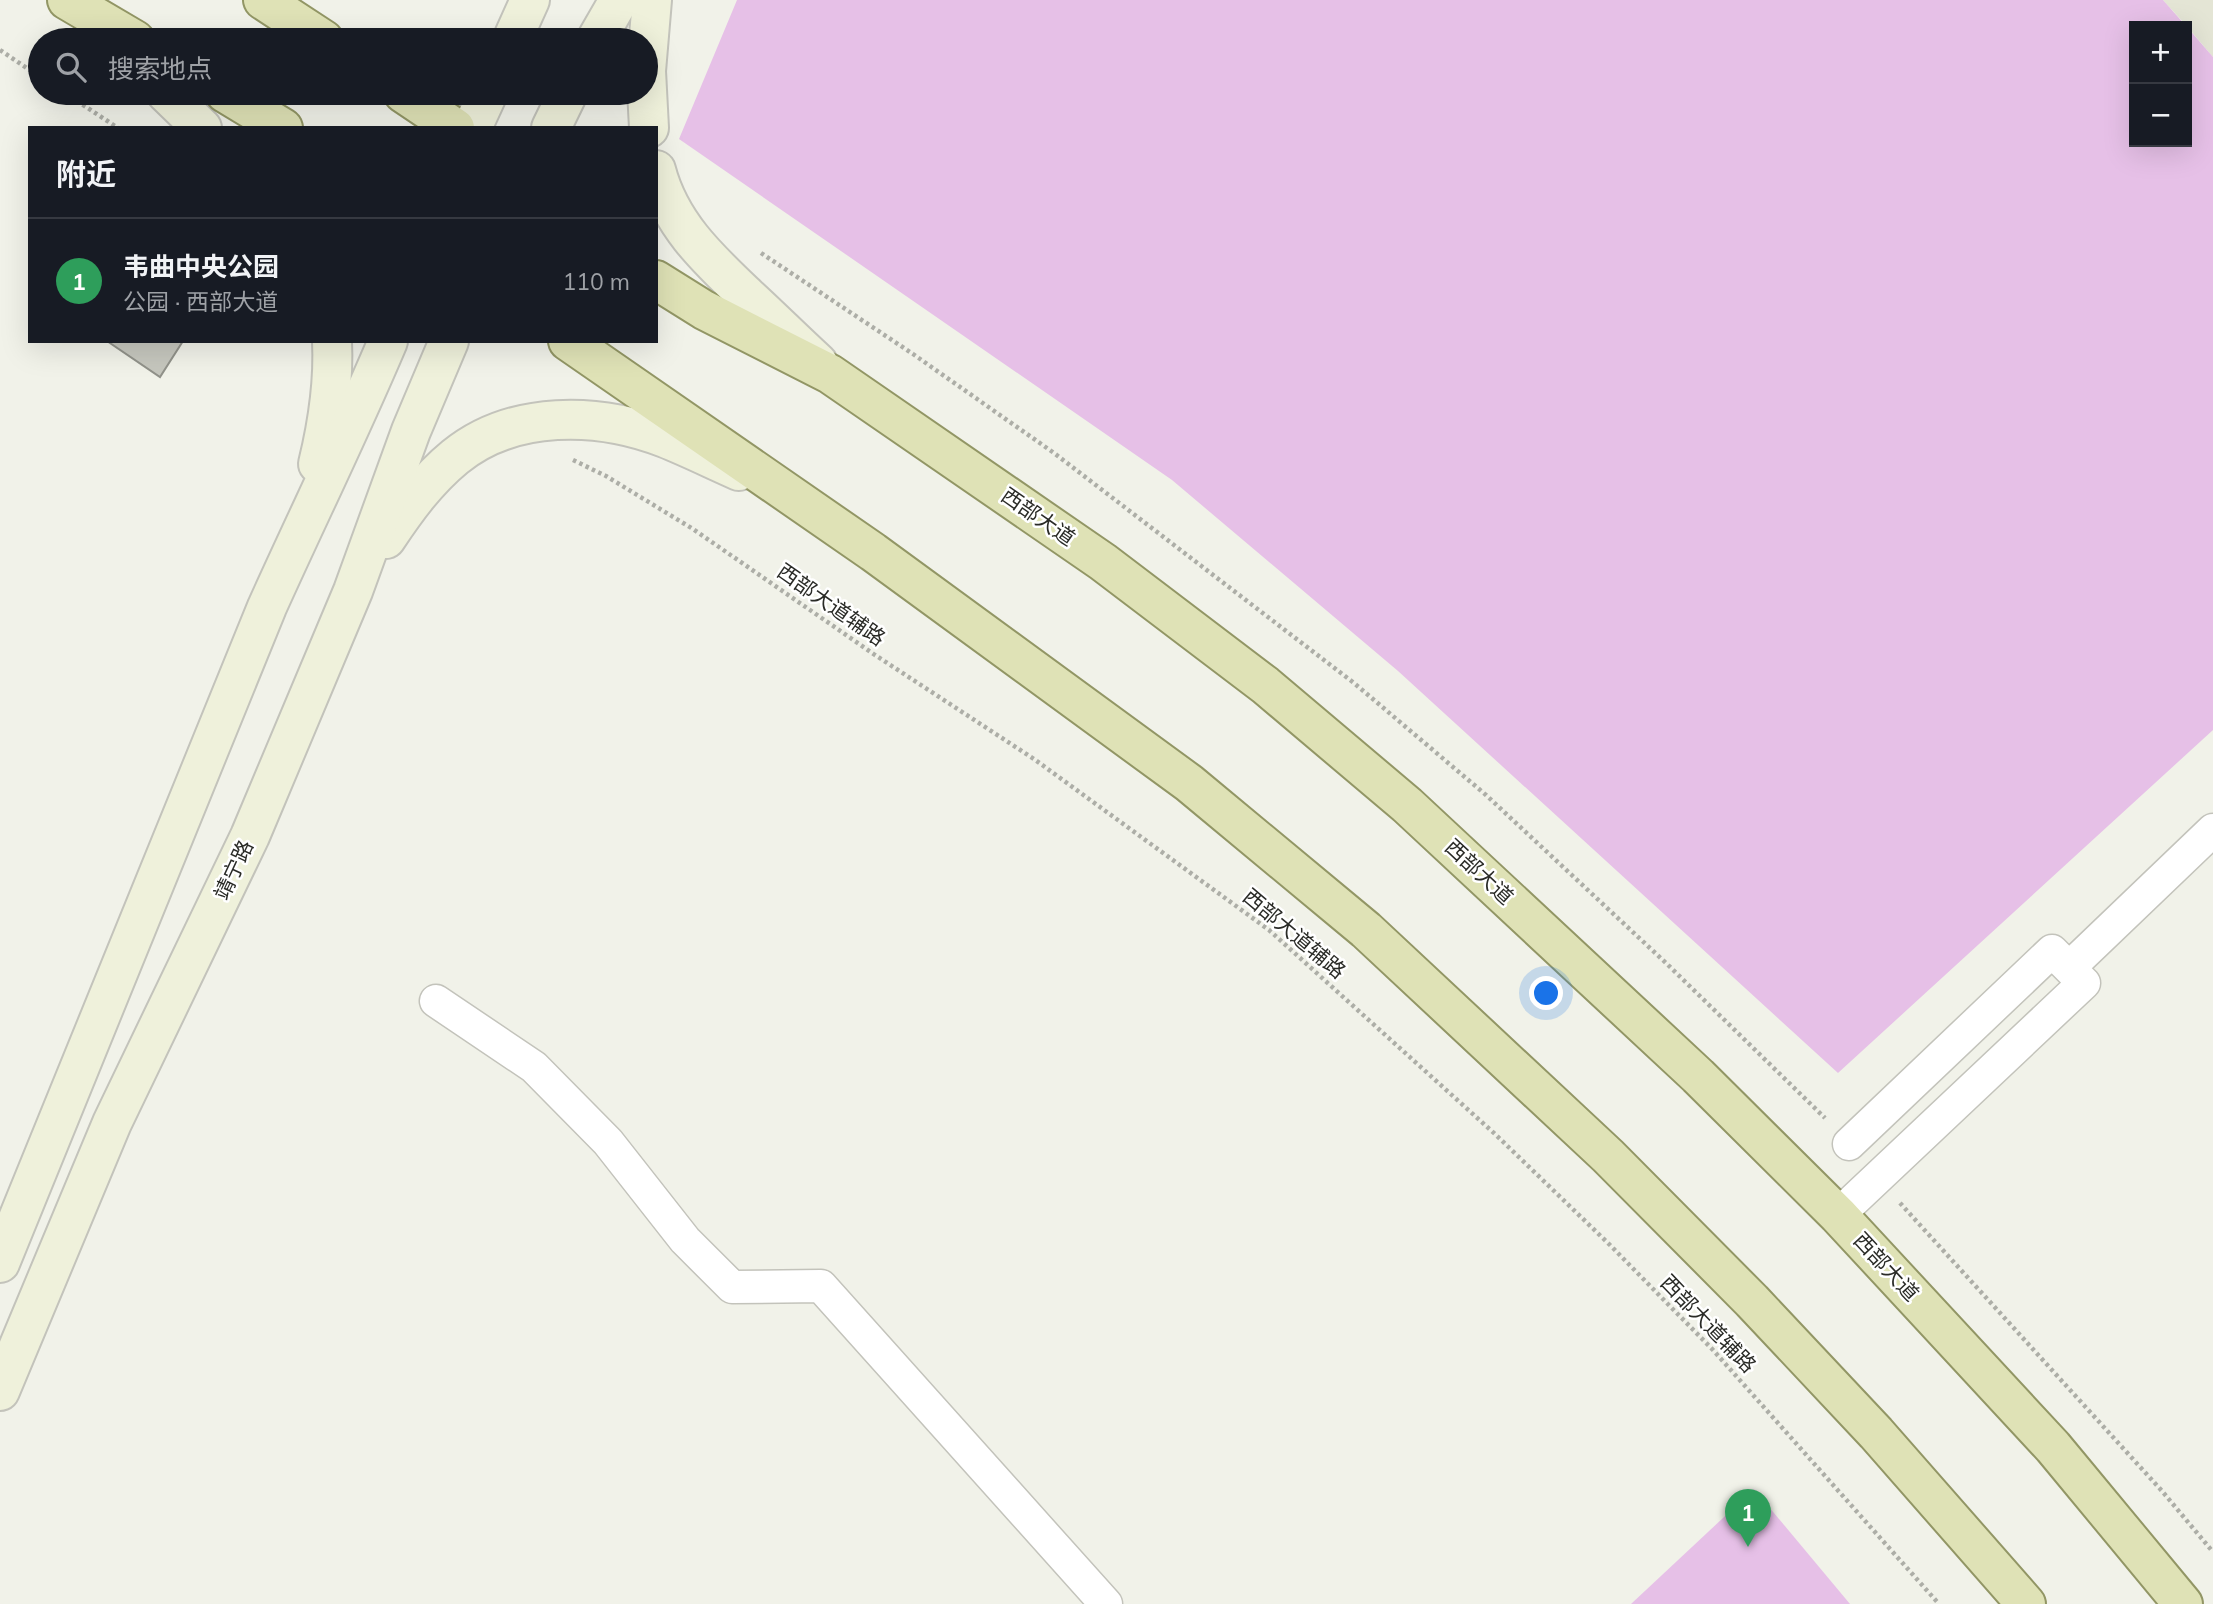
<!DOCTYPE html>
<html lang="zh">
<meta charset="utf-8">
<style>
:root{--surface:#171b24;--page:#20242c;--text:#f1f3f6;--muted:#9ea1a6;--line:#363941;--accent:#8c9099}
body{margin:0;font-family:Mulish,"Noto Sans SC",sans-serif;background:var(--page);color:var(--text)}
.controls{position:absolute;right:21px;top:21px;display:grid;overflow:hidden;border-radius:0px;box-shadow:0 7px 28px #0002}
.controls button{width:63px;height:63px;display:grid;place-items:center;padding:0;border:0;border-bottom:2px solid var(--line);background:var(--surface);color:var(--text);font:35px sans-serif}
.you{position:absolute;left:1547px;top:994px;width:24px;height:24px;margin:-18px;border:5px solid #fff;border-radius:50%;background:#1a73e8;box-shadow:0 0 0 10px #1a73e833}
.badge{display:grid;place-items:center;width:46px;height:46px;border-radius:50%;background:var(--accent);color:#fff;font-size:23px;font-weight:700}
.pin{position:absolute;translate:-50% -58px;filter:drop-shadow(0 2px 4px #0008)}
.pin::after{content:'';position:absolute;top:37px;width:24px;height:21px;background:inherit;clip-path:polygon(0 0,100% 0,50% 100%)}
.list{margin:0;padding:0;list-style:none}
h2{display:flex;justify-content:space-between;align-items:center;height:91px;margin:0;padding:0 28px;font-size:30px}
h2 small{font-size:23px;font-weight:400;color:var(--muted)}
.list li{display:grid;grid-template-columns:46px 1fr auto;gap:21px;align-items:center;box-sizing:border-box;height:126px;padding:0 28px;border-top:2px solid var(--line)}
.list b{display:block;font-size:26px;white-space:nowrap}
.list p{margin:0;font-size:23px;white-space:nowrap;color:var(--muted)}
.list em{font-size:23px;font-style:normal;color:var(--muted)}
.icon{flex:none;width:38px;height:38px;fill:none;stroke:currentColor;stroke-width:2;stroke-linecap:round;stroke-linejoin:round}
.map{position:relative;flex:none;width:2213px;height:1604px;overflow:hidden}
.search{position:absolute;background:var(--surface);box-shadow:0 7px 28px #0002;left:28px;top:28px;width:630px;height:77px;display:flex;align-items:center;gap:18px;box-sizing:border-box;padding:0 24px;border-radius:38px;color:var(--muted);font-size:26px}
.panel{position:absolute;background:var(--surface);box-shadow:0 7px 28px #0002;left:28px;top:126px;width:630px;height:217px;border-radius:0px}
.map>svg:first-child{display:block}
.built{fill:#e4e5d5}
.green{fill:#e6c0e7}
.building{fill:#c6c7be;stroke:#91928a;stroke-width:2}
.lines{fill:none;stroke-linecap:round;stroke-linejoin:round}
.minor-casing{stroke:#c3c3bb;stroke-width:35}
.secondary-casing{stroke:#c3c3bb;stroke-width:42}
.primary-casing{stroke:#929665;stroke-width:42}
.path{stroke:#adaea7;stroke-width:4.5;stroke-dasharray:3.5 3.5;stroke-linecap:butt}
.minor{stroke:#fff;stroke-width:32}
.secondary{stroke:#eff1db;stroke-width:38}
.primary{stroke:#dfe2b6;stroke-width:38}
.labels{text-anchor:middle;stroke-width:5;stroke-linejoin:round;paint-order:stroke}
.street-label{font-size:21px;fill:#2a2b27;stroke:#fff}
</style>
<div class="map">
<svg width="2213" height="1604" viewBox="0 0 2213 1604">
<rect width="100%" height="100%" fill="#f1f2e9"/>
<polygon class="built" points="2163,0 2213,0 2213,57 2187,26"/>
<g class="green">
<polygon points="737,0 2163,0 2186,26 2134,26 2134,142 2187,142 2187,27 2213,57 2213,730 1838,1073 1398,671 1172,480 679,139"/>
<polygon points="1754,1489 1850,1604 1631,1604"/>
</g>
<polygon class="building" points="107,341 183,341 160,377"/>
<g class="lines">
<g class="minor-casing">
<g id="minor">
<polyline points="2070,967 2213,830"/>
<polyline points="436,1001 534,1067 608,1142 685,1240 732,1287 821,1286 1106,1604"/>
<polyline points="1838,1215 2084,983 2052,951 1849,1144"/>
</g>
</g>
<g class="secondary-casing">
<g id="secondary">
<polyline points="512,40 530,0"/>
<polyline points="596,40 619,0"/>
<polyline points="166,93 202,128"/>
<polyline points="472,128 488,93"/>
<polyline points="551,128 568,93"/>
<polyline points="649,128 646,71 652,0"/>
<path d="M 656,170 C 670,224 708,259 747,296 C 771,318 794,341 818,363"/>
<path d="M 318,464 C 328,423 334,383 332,341"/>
<path d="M 386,539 C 406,509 427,480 455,457 C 513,410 598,412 665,438 C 690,448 714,460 739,471"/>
<path d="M 0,1263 L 267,607 C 307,518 350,431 388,341"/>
<polyline points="0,1391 112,1123 250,836 353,591 411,431 449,341"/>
</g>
</g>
<g class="primary-casing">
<g id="primary">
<polyline points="67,0 135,40"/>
<polyline points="263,0 324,40"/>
<polyline points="225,93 283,128"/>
<polyline points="403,93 455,128"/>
<polyline points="656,280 704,310 830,374 1103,562 1265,685 1407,805 1698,1076 1838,1215 2053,1447 2183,1604"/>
<polyline points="568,341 873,552 1189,783 1366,930 1608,1156 1752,1301 1876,1433 2026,1604"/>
</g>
</g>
<g class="path">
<polyline points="0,50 40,77"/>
<polyline points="65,93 118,128"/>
<polyline points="761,253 913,354 1054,453 1354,683 1486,795 1666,963 1825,1118"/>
<polyline points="573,460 606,476 693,529 875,655 1034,759 1269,930 1495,1134 1610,1245 1713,1350 1939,1604"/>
<polyline points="1900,1203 2162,1491 2213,1552"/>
</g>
<use href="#minor" class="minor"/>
<use href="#secondary" class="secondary"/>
<use href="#primary" class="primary"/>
</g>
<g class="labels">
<g class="street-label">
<text transform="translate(1038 517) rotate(35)" y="7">西部大道</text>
<text transform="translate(831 605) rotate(35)" y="7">西部大道辅路</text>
<text transform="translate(234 870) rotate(-65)" y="7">靖宁路</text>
<text transform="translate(1479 872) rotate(43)" y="7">西部大道</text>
<text transform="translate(1294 934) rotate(40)" y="7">西部大道辅路</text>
<text transform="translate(1886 1267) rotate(47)" y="7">西部大道</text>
<text transform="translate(1708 1324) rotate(46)" y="7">西部大道辅路</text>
</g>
</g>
</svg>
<div class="controls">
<button>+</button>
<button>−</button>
</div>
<div class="you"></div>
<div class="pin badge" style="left:1748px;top:1547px;background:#2e9e5b">1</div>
<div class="search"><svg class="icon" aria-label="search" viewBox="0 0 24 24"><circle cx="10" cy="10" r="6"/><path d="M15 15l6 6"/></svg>搜索地点</div>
<section class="panel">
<h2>附近<small></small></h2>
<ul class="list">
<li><span class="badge" style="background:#2e9e5b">1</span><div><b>韦曲中央公园</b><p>公园 · 西部大道</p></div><em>110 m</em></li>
</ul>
</section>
</div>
